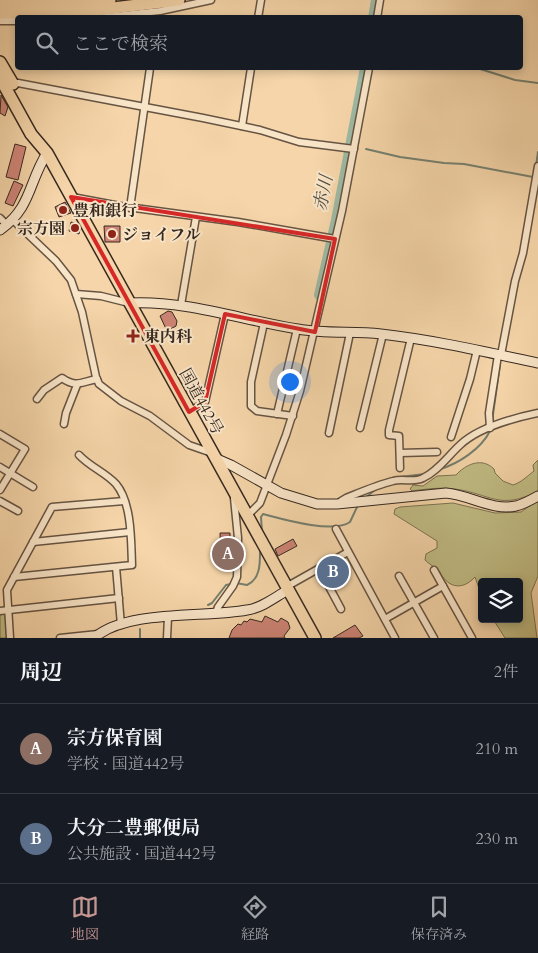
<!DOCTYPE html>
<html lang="ja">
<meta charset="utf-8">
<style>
:root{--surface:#171b24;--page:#242831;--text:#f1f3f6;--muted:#9ea1a6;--line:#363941;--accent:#c59692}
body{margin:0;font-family:Cardo,"Noto Serif JP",serif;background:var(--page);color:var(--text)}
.controls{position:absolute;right:15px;bottom:15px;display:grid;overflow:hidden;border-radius:5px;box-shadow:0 2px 8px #0003}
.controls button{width:45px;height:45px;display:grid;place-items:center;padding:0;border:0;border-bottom:1px solid var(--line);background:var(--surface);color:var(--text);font:25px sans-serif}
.you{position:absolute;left:289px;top:381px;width:18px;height:18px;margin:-12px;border:4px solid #fff;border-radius:50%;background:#1a73e8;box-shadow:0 0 0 8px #1a73e833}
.badge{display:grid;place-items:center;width:32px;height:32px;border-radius:50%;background:var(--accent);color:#fff;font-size:16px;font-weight:700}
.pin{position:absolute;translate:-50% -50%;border:2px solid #fff;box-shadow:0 1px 5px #0006}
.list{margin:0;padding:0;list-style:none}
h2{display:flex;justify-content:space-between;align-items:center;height:65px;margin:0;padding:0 20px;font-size:21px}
h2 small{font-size:16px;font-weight:400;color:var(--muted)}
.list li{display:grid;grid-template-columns:32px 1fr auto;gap:15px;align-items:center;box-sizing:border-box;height:90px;padding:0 20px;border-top:1px solid var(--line)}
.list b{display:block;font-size:19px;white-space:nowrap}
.list p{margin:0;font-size:16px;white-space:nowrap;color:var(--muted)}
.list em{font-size:16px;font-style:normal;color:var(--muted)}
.icon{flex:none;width:28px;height:28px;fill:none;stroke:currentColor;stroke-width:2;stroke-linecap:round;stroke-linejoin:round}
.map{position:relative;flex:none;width:538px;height:638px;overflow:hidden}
.search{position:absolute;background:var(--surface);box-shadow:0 2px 8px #0003;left:15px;right:15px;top:15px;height:55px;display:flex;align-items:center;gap:12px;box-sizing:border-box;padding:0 18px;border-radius:5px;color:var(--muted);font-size:19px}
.sheet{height:245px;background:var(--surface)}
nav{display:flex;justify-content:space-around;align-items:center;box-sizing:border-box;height:70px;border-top:1px solid var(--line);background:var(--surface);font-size:14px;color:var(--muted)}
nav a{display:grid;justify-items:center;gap:2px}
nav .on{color:var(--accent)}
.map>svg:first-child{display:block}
.green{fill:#c1bc84;stroke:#7c7252}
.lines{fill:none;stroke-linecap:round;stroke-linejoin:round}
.stream{stroke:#747f6f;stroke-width:2}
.river{stroke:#9db9a3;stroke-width:10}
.building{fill:#ce8476;stroke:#362921}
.street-casing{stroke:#665443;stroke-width:9}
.secondary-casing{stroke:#362921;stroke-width:11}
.highway-casing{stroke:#362921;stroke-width:14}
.street{stroke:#f8e4c7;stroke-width:6}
.secondary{stroke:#f8e4c7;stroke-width:9}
.highway{stroke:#f5d5a9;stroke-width:11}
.marked{fill:none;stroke:#d62828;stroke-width:4;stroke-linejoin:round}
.poi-dot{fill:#8f2418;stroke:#f8e4c7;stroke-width:2}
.labels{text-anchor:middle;stroke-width:4;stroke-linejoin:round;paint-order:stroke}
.poi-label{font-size:16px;font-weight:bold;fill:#362921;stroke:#f8e4c7;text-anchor:start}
.street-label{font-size:16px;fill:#362921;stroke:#f8e4c7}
.water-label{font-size:18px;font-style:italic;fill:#504d42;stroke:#f8e4c7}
</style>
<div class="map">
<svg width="538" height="638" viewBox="0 0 538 638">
<rect width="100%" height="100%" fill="#f5d5a9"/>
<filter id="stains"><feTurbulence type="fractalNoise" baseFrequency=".004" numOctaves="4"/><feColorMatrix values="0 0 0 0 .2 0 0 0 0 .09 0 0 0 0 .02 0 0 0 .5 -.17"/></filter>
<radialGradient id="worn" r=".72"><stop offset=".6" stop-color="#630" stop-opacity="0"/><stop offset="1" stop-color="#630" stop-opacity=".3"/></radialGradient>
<g class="green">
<path d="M 538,460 L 538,491 C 500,511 491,494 455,489 C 442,487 426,489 412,491 L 410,489 L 413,485 L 423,486 L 437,476 L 456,475 C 466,464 482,457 494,469 L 495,473 L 503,481 L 513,485 C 522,482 526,477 534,471 L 533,465 Z"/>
<path d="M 538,500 L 538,576 L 531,593 L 537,638 L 505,638 L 493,619 L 519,619 L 519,582 L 482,582 L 482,597 L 475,577 C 465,588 452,590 442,576 C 439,572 442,573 438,570 C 433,566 429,564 425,560 L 426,554 L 437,548 L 437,541 L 394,514 L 395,509 L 400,507 L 453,503 L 495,513 L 521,512 Z"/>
<polygon points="0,613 6,615 8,638 0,638"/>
</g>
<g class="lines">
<g class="stream">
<polyline points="477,68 515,80 538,83"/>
<polyline points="366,149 400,157 444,163 464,164 533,177"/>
<polyline points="536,166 538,152"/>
<polyline points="493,424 493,414 500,365"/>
<path d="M 440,469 C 458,464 481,449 490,431"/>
<polyline points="400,477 425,474"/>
<polyline points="365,498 375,490"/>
<path d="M 262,532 L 261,517 L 263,514 C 282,519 333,534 350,522 L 358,505"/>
<path d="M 236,583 L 247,585 C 261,579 260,562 260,549"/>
<polyline points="208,605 212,603 226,585 231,584"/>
<polyline points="140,629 140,638"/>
</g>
<g class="river">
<polyline points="373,18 376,0"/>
<polyline points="319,295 336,220 365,68"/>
</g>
</g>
<g class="building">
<polygon points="1,95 8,107 5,116 0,113"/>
<polygon points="15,144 26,147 18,180 6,177"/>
<polygon points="14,181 23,185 13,206 5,203"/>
<polygon points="65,202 71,213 59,217 55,207"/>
<polygon points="71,222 78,224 80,229 79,234 69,231"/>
<polygon points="104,226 120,226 120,242 105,242"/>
<polygon points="168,311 172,312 177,321 176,326 167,331 160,316"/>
<polygon points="220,533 230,533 230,569 221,569"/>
<polygon points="293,539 297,546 278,556 275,549"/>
<polygon points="265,616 278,622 281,618 288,622 290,628 284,636 285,638 229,638 232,630 238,624 241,625 244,621 247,622 250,619 262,622"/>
<polygon points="355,625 363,636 359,638 333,638"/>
</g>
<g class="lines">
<g class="street-casing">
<g id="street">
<polyline points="96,18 160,11 211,0"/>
<polyline points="258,18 261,0"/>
<polyline points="377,18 380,0"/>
<polyline points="0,21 18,21"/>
<polyline points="12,84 18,83 203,118 260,130 299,142 354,149"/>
<polyline points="242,126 251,68"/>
<polyline points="72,197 120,206 238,222 335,239"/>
<polyline points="130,208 150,68"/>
<polyline points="0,218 7,225"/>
<polyline points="13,220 56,261 71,280 82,312 96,377 99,384 121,401 150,416 189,445 212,453"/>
<polyline points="76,294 101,296 129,303"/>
<polyline points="181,305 196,217"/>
<polyline points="264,323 251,382 251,406 257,411 293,416"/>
<polyline points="501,355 515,281 523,253 538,166"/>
<path d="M 37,399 L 44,390 L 62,378 C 76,388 81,382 97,379"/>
<polyline points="189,412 205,402 225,314"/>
<polyline points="277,414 297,329"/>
<polyline points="64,424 66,413 77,385"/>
<polyline points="360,428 383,334"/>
<polyline points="490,428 489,413 498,355"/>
<polyline points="329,433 350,333"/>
<polyline points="0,434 25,449 0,490"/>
<polyline points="451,437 470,379 477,350"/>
<polyline points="400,453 437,452"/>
<polyline points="0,467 33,487"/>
<polyline points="400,468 399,436 389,435 389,430 411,338"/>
<polyline points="0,501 18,511"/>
<path d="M 341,504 L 341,501 L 346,498 C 361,492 377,485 393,481 C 403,478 414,483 423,478 C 438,471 448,456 460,445 C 478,428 514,418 538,413"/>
<polyline points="247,516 260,503 286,435 300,391 342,211 369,68"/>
<polyline points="336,529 395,638"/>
<polyline points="33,542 130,532"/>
<polyline points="116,567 121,625"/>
<polyline points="319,568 341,609"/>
<polyline points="434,570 472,638"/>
<polyline points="399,576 434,638"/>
<path d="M 14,577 L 132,565 C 131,541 132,503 116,484 C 105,472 90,467 79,455"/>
<polyline points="286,587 348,552"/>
<polyline points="0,611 119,598"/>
<polyline points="216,613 218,607 233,586 237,577 238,538 234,498"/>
<polyline points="385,619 443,586"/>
<polyline points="10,638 7,590 52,507 124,501"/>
<polyline points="60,638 98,634"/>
<polyline points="167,638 168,617"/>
</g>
</g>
<g class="secondary-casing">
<g id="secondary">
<path d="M 0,230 C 32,207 28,183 47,153"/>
<path d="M 129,303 C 187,300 241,320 298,329 C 325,334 353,331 381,334 C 434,340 486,352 538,363"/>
<path d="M 215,458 L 231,465 L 281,493 L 317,504 L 337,504 L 446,493 C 470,495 492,511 516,506 C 524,504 531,500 538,496"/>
<path d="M 94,638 C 127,609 205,618 247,610 C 262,608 275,597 288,590"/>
</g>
</g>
<g class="highway-casing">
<g id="highway">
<polyline points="0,4 89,2 110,0"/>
<polyline points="0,13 88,11 179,0"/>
<polyline points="0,62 13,84"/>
<polyline points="0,78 31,134 47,153 315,638"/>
</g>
</g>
<use href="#street" class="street"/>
<use href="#secondary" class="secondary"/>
<use href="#highway" class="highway"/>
</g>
<path class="marked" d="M 71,197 L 335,239 L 315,332 L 225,314 L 205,402 L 189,412 Z"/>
<g class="poi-dot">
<circle cx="63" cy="210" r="5"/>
<circle cx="75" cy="228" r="5"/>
<circle cx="112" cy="234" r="5"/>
<path d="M130.5 328.5h5v5h5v5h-5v5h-5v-5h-5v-5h5z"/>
</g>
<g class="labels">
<g class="poi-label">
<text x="73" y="216">豊和銀行</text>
<text x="65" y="234" text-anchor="end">宗方園</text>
<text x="122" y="240">ジョイフル</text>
<text x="144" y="342">東内科</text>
</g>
<g class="street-label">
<text transform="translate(202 401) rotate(61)" y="6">国道442号</text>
</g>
<g class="water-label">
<text transform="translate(323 193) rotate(-79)" y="6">赤川</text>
</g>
</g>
<rect width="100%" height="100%" filter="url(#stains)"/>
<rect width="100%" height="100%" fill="url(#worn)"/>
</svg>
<div class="controls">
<button><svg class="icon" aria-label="layers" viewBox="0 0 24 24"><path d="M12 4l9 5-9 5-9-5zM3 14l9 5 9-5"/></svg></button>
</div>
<div class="you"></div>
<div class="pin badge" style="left:228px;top:554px;background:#8d6e63">A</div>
<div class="pin badge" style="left:333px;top:572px;background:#5c6f8a">B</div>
<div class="search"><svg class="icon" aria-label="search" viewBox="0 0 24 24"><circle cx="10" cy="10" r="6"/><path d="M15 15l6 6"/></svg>ここで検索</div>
</div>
<section class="sheet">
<h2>周辺<small>2件</small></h2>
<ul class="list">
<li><span class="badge" style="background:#8d6e63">A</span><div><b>宗方保育園</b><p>学校 · 国道442号</p></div><em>210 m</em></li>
<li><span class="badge" style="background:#5c6f8a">B</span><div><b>大分二豊郵便局</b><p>公共施設 · 国道442号</p></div><em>230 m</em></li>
</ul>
</section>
<nav>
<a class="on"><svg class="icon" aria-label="map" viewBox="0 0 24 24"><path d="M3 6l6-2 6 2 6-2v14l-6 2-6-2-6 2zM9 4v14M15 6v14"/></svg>地図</a>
<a><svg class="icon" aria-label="directions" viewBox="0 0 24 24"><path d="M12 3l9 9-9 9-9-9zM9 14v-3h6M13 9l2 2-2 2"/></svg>経路</a>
<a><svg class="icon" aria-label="saved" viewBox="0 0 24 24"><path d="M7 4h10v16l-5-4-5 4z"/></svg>保存済み</a>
</nav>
